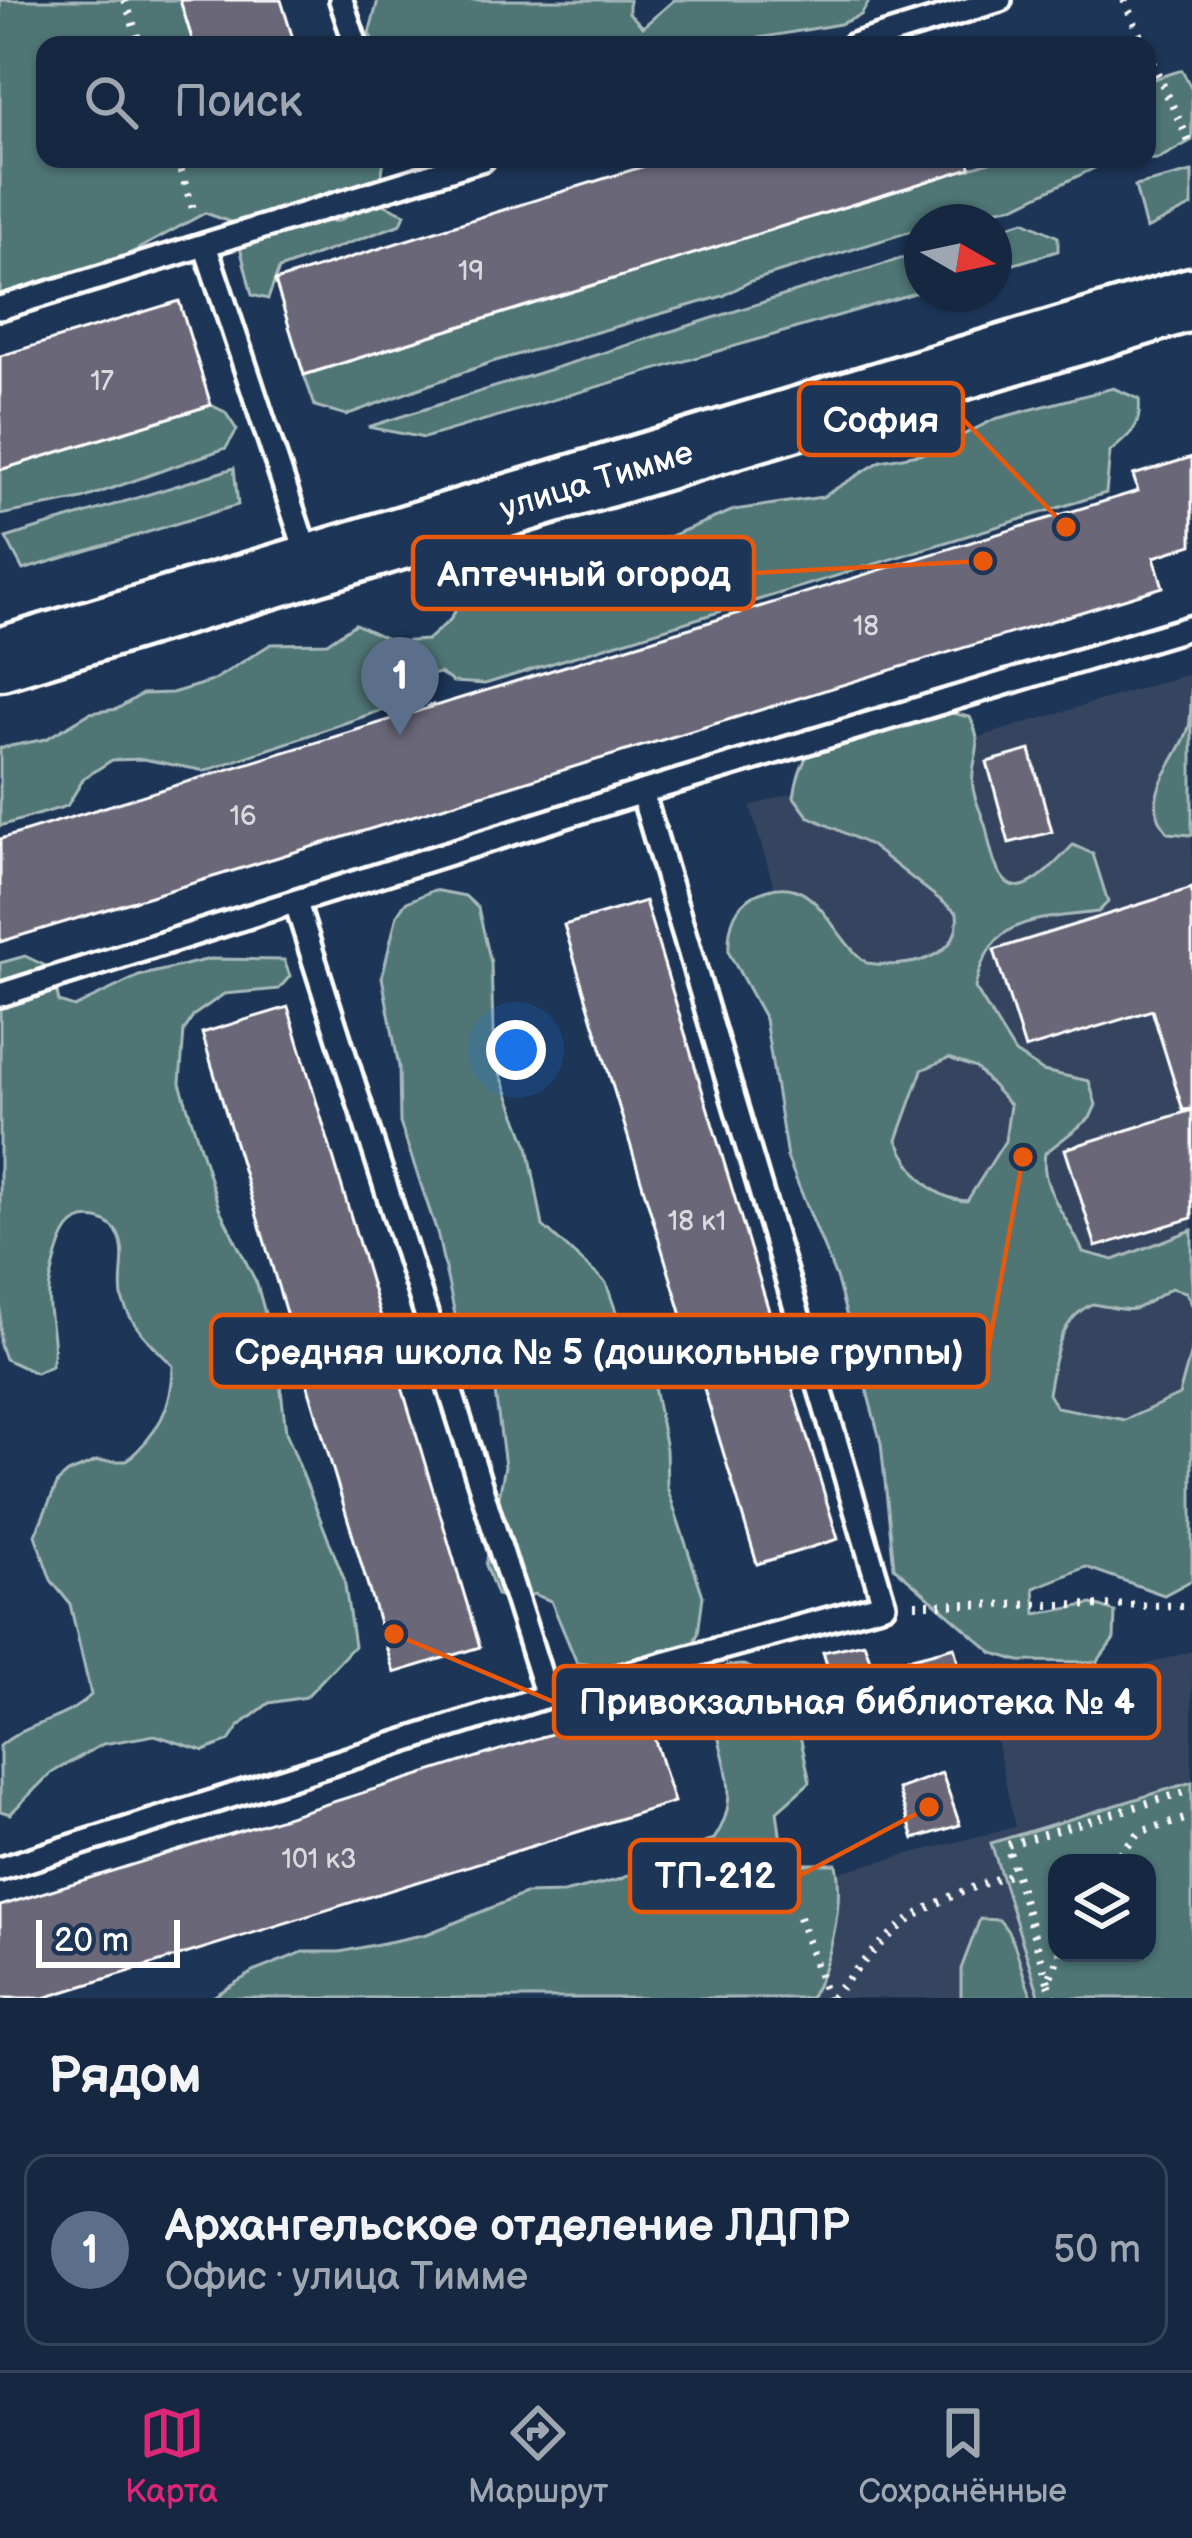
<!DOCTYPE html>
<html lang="ru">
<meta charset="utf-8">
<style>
:root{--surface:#162841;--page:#23344c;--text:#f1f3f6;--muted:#9ea6b1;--line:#35445a;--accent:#db2777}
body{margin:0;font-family:"Balsamiq Sans",sans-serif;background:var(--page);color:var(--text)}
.controls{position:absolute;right:36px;bottom:36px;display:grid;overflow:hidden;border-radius:24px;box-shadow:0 3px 9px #0004}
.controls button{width:108px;height:108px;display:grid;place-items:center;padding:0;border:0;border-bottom:3px solid var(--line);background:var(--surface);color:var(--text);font:60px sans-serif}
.compass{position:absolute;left:904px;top:204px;width:108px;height:108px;border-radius:50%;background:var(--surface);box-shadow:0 3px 9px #0004;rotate:99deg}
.scale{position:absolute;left:36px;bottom:30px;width:144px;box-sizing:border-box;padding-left:12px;border:6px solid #fff;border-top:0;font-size:33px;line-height:42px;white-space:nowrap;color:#fff;-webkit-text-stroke:9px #1d3557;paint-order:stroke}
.you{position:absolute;left:516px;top:1050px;width:42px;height:42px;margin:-30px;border:9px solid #fff;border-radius:50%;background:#1a73e8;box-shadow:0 0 0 18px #1a73e833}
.badge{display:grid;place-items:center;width:78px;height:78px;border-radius:50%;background:var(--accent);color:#fff;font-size:39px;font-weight:700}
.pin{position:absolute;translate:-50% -99px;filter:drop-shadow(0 3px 6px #0008)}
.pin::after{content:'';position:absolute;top:63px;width:42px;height:36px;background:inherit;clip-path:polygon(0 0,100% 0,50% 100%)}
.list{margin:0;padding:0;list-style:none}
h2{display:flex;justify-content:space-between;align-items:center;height:156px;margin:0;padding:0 48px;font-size:51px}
h2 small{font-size:39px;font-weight:400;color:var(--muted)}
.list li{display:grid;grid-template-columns:78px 1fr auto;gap:36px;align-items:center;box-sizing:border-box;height:192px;margin:0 24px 24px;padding:0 24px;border:3px solid var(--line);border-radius:24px}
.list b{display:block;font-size:45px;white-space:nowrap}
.list p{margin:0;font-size:39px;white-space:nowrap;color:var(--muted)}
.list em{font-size:39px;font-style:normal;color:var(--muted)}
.icon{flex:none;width:66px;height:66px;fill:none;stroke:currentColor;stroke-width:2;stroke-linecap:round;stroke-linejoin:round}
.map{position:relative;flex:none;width:1192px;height:1998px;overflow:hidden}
.search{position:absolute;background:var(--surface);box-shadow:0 3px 9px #0004;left:36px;right:36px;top:36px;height:132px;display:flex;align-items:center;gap:30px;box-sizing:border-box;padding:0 42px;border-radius:24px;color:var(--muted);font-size:45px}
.sheet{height:372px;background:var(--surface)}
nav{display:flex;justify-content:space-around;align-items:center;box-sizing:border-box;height:168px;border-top:3px solid var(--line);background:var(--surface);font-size:33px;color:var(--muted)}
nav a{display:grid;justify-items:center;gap:6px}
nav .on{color:var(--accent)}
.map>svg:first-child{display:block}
.built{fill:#344461;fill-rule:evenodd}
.green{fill:#507475;stroke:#a8baba;stroke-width:3;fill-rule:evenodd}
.building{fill:#6b6778;stroke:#fff;stroke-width:3}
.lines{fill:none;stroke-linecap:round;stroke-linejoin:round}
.lane-casing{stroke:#fff;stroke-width:30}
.secondary-casing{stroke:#fff;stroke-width:69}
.path{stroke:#fff;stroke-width:8;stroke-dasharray:3 9;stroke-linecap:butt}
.lane{stroke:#1d3557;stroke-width:21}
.secondary{stroke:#1d3557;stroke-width:60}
.labels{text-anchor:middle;stroke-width:10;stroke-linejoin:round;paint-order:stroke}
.number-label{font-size:27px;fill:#dad9dd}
.street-label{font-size:33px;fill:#fff;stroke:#1d3557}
.leader{fill:none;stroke:#e8590c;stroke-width:4.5}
.callout-dot{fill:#e8590c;stroke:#1d3557;stroke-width:4.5}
.callout{fill:#1d3557;stroke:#e8590c;stroke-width:4.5}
.callout-label{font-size:36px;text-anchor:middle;font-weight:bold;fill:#fff}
</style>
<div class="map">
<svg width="1192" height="1998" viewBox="0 0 1192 1998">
<rect width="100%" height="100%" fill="#1d3557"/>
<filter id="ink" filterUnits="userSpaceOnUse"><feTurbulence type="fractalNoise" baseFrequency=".00833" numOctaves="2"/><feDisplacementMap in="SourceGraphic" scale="24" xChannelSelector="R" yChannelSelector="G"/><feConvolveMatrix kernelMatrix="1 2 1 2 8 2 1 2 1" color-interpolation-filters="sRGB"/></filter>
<g filter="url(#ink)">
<g class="built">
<polygon points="1192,673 1192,1508 974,1563 750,806"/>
<path d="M 1192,1651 L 1192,1998 L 279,1998 L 791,1837 L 807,1880 L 1015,1827 L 990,1711 ZM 1057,1863 L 1147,1863 L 1147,1953 L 1057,1953 Z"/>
</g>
<g class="green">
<polygon points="0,0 180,0 194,45 45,45 45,159 384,159 381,180 299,223 339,221 374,200 405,214 401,224 279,269 268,299 252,295 234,223 205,213 125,256 0,301"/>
<polygon points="378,0 629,0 629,13 643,27 674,0 870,0 861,15 840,24 718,45 376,45 369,34"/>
<polygon points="1182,70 1192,90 1192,140 1158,159 1109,161 1016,206 922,222 922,228 751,281 723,296 492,362 346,415 315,406 304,375 999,159 1147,159 1147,81"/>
<polygon points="1192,172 1192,206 1146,229 1135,186"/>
<polygon points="1024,221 1058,237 1058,251 994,270 994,230"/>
<polygon points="922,252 922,291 424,438 368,427"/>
<path d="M 1113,388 L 1139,399 C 1142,429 1130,434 1110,452 L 1106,493 L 485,684 L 453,682 L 440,673 L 409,679 L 394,706 L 205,771 L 143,759 L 112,760 L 84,778 L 67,806 L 0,826 L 0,748 L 46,739 L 90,713 L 117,709 L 142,694 L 172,693 L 212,681 L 271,644 L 327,643 L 355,624 L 394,642 L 427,640 L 450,620 L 464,596 L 487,582 L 531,577 L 651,544 L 734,510 L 822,497 L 881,461 L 929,452 L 995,419 Z"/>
<polygon points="211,405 225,412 237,430 226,448 82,499 0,515 0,470"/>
<polygon points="234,468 238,505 23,570 6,538"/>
<path d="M 1192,679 L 1192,835 L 1168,833 C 1136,794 1179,763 1189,727 C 1192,712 1190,694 1192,679 Z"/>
<path d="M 900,702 L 970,717 C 987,753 969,756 973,788 C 975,803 984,817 987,832 C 1002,912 1028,893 1073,845 L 1093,854 L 1108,902 L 1098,912 C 1036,920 989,915 975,988 L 1015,1053 L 1043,1071 L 1089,1081 L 1096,1105 L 1090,1118 L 1045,1153 C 1039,1189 1069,1218 1083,1252 L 1114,1260 L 1192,1230 L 1192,1305 L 1186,1292 L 1171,1288 C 1128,1315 1140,1312 1092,1304 C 1058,1320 1054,1360 1048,1394 L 1056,1407 L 1125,1420 L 1179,1395 L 1192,1348 L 1192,1580 L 1164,1595 L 1086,1567 L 1034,1588 L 1036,1614 L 1092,1604 L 1115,1612 L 1114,1639 L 1097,1662 L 1019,1661 L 993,1653 L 894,1567 L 881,1443 L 837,1280 L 787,1157 L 765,1019 L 729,953 C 728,931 732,907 753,896 C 816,864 826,933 867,963 C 904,969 962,961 957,913 L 870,845 L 808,816 L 794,797 C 802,737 842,711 900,702 ZM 949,1058 L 976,1068 L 1010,1105 L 1005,1141 L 967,1201 C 931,1199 911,1171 897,1140 L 922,1070 Z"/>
<polygon points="434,890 465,896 478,908 491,963 494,1057 528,1146 543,1226 606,1283 624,1334 652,1376 666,1449 667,1487 703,1596 698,1634 689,1651 614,1667 577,1663 551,1601 534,1594 515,1601 497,1595 486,1565 505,1466 493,1377 456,1319 437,1232 400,1123 399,1067 382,977 397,915 405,903"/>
<path d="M 25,956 L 52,969 L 59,1002 L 74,1007 L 139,976 L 210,959 L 284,960 L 290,976 L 279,989 L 224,994 L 194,1015 L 184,1031 L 180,1083 L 219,1208 L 257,1284 L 277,1357 L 286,1432 L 344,1579 L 354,1646 L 306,1697 L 269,1703 L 239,1726 L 229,1741 L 204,1751 L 155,1735 L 103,1744 L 51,1773 L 10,1814 L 0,1811 L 0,1746 C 27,1722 64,1722 91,1695 L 70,1604 L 51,1580 L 35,1535 L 58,1482 L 68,1473 L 96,1461 L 126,1461 C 157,1435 173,1407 173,1366 C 154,1346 132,1328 123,1301 C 117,1280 128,1257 119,1236 C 110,1216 79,1211 67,1231 C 58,1245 53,1269 50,1284 C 44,1312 59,1338 51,1366 L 36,1373 L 5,1359 L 0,1345 L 0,963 Z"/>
<path d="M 743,1665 L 779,1678 L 796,1717 L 810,1782 L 777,1811 L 784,1864 L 836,1864 C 844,1902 831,1965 810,1998 L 211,1998 L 255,1971 L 303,1952 L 340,1952 L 427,1934 L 525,1894 L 563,1893 L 618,1880 L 714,1839 C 752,1784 704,1739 713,1677 L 726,1666 Z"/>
<path d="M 1192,1782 L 1192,1998 L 1040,1998 L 991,1843 ZM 1057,1863 L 1147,1863 L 1147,1953 L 1057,1953 Z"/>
<path d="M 980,1919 L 999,1920 C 1019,1940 1019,1972 1033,1998 L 961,1998 L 961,1969 Z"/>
</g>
<g class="building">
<polygon points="180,0 281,0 295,45 194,45"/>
<polygon points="667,159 969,159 970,168 304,375 275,281"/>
<polygon points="179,301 211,405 0,470 0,356"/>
<polygon points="1192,457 1192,545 1154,557 1163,587 0,942 0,839 1138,491 1133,475"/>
<polygon points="1030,750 1052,832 1009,843 987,762"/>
<polygon points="1192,888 1192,1109 1183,1110 1152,1010 1025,1049 994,950"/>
<polygon points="645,901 838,1539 757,1564 564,925"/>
<polygon points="288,1007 480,1647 394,1673 202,1033"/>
<polygon points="1192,1110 1192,1218 1096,1247 1065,1149"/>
<polygon points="864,1643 873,1668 954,1647 964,1685 844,1720 823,1652"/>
<polygon points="644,1705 674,1802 44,1998 0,1998 0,1906"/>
<polygon points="942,1773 960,1825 914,1839 898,1789"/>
</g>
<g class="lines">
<g class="lane-casing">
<g id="lane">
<polyline points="341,0 356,45"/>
<polyline points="853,45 1000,0"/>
<polyline points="205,245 310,563"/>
<polyline points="0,308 483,159"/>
<polyline points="296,903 547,1696"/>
<polyline points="0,995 642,792 1192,627"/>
<polyline points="0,1869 547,1696 884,1604 642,792"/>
</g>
</g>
<g class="secondary-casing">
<polyline id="secondary" points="0,659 1192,299"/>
</g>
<g class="path">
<polyline points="125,0 140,45"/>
<polyline points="1124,0 1144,45"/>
<polyline points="1147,51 1192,148"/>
<polyline points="177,159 195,215"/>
<polyline points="417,658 431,707"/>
<polyline points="915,1604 1192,1606"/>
<polyline points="1112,1863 1140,1832 1192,1817"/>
<polyline points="799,1917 827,1998"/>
<polyline points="1048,1982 1007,1845 1192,1790"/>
<path d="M 832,1998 C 894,1923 922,1902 1016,1873"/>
<polyline points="1054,1998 1048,1982 1060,1953"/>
</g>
<use href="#lane" class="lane"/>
<use href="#secondary" class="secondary"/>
</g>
</g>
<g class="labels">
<g class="number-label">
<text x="471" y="280">19</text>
<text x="102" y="390">17</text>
<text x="866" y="635">18</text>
<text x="243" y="825">16</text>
<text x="697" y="1230">18 к1</text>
<text x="319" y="1868">101 к3</text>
</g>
<g class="street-label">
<text transform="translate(596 479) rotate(-17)" y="12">улица Тимме</text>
</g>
</g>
<path class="leader" d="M1066 527L963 419M983 561L754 573M1023 1157L988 1351M394 1634L554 1702M929 1807L799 1876"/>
<g class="callout-dot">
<circle cx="1066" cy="527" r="12"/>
<circle cx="983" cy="561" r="12"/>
<circle cx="1023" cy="1157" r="12"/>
<circle cx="394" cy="1634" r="12"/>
<circle cx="929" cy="1807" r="12"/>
</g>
<g class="callout">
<rect x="799" y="383" width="164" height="72" rx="12"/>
<rect x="413" y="537" width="341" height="72" rx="12"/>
<rect x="211" y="1315" width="777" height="72" rx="12"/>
<rect x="554" y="1666" width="605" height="72" rx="12"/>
<rect x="630" y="1840" width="169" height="72" rx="12"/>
</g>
<g class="callout-label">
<text x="881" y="432">София</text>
<text x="584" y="586">Аптечный огород</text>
<text x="599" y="1364">Средняя школа № 5 (дошкольные группы)</text>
<text x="857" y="1714">Привокзальная библиотека № 4</text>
<text x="715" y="1888">ТП-212</text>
</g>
</svg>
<div class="controls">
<button><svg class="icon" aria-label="layers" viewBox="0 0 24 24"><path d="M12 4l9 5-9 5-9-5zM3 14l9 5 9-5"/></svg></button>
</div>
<svg class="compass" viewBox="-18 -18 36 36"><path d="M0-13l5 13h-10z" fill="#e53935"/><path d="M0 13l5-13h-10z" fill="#9ea6b1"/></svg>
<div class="scale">20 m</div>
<div class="you"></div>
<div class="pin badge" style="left:400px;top:736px;background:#5c6f8a">1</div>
<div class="search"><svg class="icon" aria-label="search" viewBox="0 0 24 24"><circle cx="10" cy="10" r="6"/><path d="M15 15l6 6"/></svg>Поиск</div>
</div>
<section class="sheet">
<h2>Рядом<small></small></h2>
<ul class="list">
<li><span class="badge" style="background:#5c6f8a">1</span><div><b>Архангельское отделение ЛДПР</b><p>Офис · улица Тимме</p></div><em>50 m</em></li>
</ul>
</section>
<nav>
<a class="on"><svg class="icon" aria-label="map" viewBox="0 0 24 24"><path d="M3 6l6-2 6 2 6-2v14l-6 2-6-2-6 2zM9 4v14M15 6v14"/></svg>Карта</a>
<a><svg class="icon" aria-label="directions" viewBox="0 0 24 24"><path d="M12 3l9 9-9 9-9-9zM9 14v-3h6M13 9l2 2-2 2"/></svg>Маршрут</a>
<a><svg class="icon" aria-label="saved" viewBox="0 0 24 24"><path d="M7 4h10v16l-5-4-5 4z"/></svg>Сохранённые</a>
</nav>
